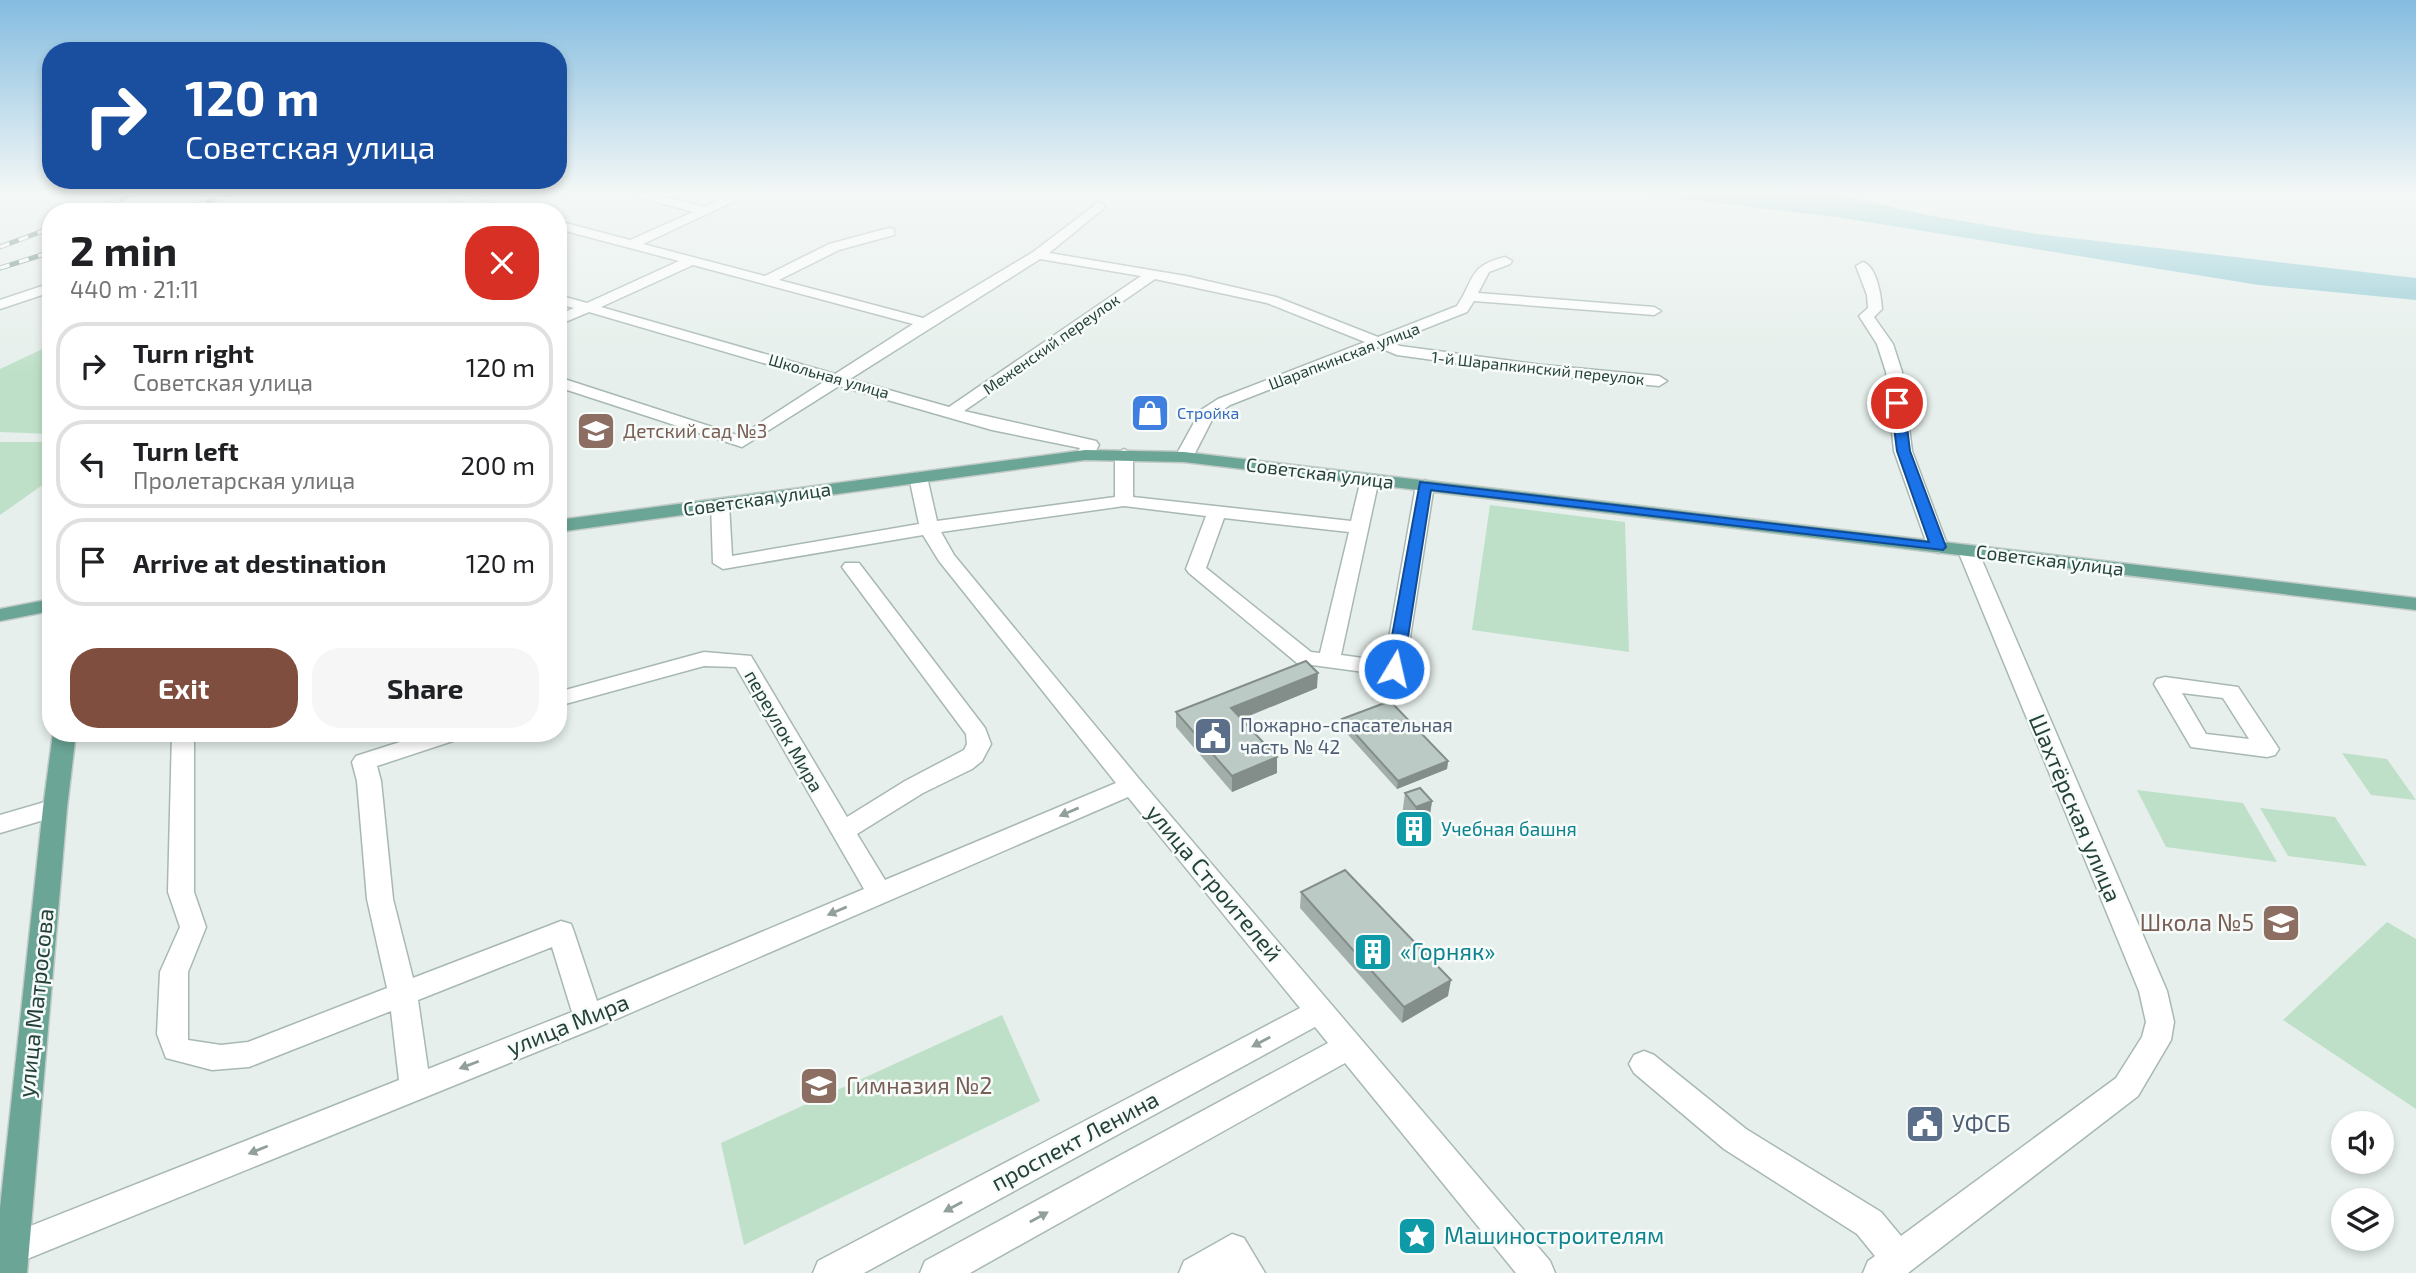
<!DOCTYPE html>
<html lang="en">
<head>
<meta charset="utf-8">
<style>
	body { margin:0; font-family:"Exo 2",sans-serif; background:#f6f6f6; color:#202124; height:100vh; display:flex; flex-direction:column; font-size:26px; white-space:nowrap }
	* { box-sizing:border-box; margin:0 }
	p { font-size:23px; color:#757577 }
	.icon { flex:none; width:38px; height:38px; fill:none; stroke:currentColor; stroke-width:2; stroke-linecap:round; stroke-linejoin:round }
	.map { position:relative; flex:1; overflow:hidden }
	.details { position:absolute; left:42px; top:203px; width:525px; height:539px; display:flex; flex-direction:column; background:#fff; border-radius:28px; box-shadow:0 4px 10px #0003 }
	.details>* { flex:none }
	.banner { position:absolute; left:42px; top:42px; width:525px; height:147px; border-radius:28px; box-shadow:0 4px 10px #0003; background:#1a4fa0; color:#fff; overflow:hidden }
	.tools { position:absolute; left:2331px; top:1111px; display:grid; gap:14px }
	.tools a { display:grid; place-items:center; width:63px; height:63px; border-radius:50%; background:#fff; box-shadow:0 4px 10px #0003; font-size:35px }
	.pin { position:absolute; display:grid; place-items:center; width:60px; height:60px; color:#fff; margin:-30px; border:4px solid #fff; border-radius:50%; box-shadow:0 2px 7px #0007 }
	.me { position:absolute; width:77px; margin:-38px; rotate:9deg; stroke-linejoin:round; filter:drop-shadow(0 0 5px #0008) }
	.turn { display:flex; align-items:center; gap:24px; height:147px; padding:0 28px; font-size:32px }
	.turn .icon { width:91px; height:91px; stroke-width:2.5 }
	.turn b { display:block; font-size:49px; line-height:60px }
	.round { display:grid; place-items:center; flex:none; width:74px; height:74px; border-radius:28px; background:#f6f6f6 }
	.summary { display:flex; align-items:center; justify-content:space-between; height:119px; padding:0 28px }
	h1 { font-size:42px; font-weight:700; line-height:52px }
	.button { display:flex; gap:14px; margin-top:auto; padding:14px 28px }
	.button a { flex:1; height:80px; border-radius:28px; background:#7f4e3f; color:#fff; font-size:28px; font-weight:700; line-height:80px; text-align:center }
	.button a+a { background:#f6f6f6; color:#202124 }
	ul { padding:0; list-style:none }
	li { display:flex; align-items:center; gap:21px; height:88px; margin:0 14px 10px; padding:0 14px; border:4px solid #e0e0e0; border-radius:28px }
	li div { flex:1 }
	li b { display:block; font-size:26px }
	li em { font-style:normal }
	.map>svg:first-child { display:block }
	.green { fill:#bfe0c8 }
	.water { fill:#8ec9d4 }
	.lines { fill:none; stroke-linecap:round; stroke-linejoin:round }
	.minor-casing { stroke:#a8b8b2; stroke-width:3 }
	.major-casing { stroke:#c2cac8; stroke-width:3 }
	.minor { fill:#fff; fill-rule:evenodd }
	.major { fill:#6aa596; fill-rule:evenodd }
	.rail-casing { stroke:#5f7d75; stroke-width:5 }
	.rail { stroke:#f7fbf9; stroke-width:3.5; stroke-dasharray:10; stroke-linecap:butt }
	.wall { fill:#a1aea9 }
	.shaded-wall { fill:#838d89 }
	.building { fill:#bbcac4; stroke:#838d89; stroke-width:2 }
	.oneway { fill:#92a09c }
	.route { fill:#1a73e8; stroke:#114b97; stroke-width:2 }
	.labels { text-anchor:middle; stroke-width:5; stroke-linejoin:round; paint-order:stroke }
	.far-street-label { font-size:16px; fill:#24423a; stroke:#f7fbf9 }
	.far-shop-label { font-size:16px; fill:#366cbe; stroke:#f7fbf9; text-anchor:start }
	.education-label { font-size:19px; fill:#785e54; stroke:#f7fbf9; text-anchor:start }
	.street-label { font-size:19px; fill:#24423a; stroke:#f7fbf9 }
	.service-label { font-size:19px; fill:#4e5e75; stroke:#f7fbf9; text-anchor:start }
	.culture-label { font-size:19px; fill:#0d838f; stroke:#f7fbf9; text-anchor:start }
	.near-street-label { font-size:23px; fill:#24423a; stroke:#f7fbf9 }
	.near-education-label { font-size:23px; fill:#785e54; stroke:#f7fbf9; text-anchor:end }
	.near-culture-label { font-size:23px; fill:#0d838f; stroke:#f7fbf9; text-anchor:start }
	.near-service-label { font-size:23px; fill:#4e5e75; stroke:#f7fbf9; text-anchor:start }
</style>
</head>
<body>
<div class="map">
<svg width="2416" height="1273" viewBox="0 0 2416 1273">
	<rect width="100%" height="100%" fill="#e6efeb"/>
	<g class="green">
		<polygon points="51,345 51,434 0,432 0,369"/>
		<polygon points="0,442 51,442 51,479 0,515"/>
		<polygon points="1490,505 1625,522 1629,652 1472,630"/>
		<polygon points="2342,753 2387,759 2416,800 2371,795"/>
		<polygon points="2137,790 2243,803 2277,862 2166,847"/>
		<polygon points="2260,808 2335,817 2367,866 2288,856"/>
		<polygon points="2387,922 2416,939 2416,1109 2283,1020"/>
		<polygon points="1002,1015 1040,1101 744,1245 721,1143"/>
	</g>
	<polygon class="water" points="1630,193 1831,193 1928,215 2037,234 2416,278 2416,300 2259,285 1836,217"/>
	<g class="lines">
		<g class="minor-casing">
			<g id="minor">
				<polygon points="436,193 457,193 515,212 495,212"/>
				<path d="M 625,193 L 648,193 L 704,207 L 735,193 L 752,193 L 643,244 L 765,276 L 829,244 L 889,228 L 894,229 L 894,235 L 839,250 L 779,280 L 923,318 L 1033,252 L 1099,202 L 1105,206 L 1103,209 L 1049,253 L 1186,276 L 1276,297 L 1378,337 L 1457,306 C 1475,279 1468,266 1505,257 L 1512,261 L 1510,264 L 1489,272 L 1478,293 L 1654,307 L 1661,311 L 1654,315 L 1474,301 L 1467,312 L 1391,342 L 1400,346 L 1543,365 L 1659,376 L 1667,381 L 1659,386 L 1543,375 L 1397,355 L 1378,347 L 1230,405 L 1214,416 L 1193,457 L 1184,462 L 1175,457 L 1201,410 L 1218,399 L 1365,342 L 1267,303 L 1155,279 L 964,411 L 1096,441 L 1099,445 L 1091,459 L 1079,459 L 1076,455 L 1080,448 L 992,430 L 839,386 L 742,447 L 558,387 L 558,377 L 740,436 L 825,381 L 589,312 L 558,325 L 558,315 L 574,308 L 558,304 L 558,295 L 587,303 L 679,261 L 558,229 L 558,221 L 630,240 L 693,212 ZM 1040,259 L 1141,276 L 949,407 L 850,379 ZM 693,265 L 913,324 L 835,374 L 601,307 Z"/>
				<path d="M 1863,262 C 1877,267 1881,295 1882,309 L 1874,317 L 1893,344 L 1902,372 L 1912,451 L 1948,547 L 1945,551 L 1938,553 L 1928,547 L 1894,451 L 1886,372 L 1877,344 L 1859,316 L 1868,308 L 1867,295 L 1856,266 Z"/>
				<polygon points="51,283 51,292 0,309 0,300"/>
				<path d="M 1124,449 L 1133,454 L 1133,497 L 1351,521 L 1361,479 L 1364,475 L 1376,475 L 1379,479 L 1341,655 L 1385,661 L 1416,485 L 1425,480 L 1434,485 L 1405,669 L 1402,674 L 1394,676 L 1297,663 L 1189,573 L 1186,569 L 1206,516 L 1124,506 L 941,532 L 954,555 L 1140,780 L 1550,1261 L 1555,1273 L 1516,1273 L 1345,1063 L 970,1273 L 920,1273 L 925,1261 L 1328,1043 L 1315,1027 L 864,1273 L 813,1273 L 818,1261 L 1300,1008 L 1128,797 L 598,1027 L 0,1270 L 0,1238 L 399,1080 L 391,1011 L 249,1067 L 212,1070 L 166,1058 L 157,1034 L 160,972 L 180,927 L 168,892 L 172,733 L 194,733 L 194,892 L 206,927 L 188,972 L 188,1040 L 221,1045 L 248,1042 L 387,988 L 367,899 L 357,781 L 352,762 L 356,756 L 428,733 L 465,733 L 462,738 L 377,766 L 381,781 L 393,899 L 413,978 L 561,921 L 571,924 L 574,932 L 597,1001 L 864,889 L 736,667 L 704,666 L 558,706 L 558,692 L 704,652 L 751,656 L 847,817 L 905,781 L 964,750 L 967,744 L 966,734 L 845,571 L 842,567 L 845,563 L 859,563 L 985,728 L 991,744 L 982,761 L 972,769 L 923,793 L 857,834 L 885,880 L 1116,783 L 939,561 L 923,535 L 723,569 L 713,563 L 711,504 L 714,500 L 720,499 L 729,504 L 732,556 L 919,524 L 909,477 L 918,472 L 927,477 L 937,521 L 1115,497 L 1115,454 ZM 1224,518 L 1349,532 L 1320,653 L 1311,652 L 1206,568 ZM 552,947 L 572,1012 L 428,1069 L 418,1000 Z"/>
				<polygon points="1968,545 1978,551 2167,991 2174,1022 2171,1040 2138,1096 1908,1273 1863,1273 1868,1261 1875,1256 1857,1234 1724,1149 1634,1073 1629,1064 1634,1055 1644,1051 1654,1055 1746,1129 1881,1212 1901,1236 2116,1078 2142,1037 2146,1022 2139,991 1958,551"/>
				<path d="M 2165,677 L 2238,687 L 2279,749 L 2275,755 L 2267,757 L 2191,747 L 2154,684 L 2157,679 ZM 2182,693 L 2223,698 L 2249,739 L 2206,734 Z"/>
				<polygon points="55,799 64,802 67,808 64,814 0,833 0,815"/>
				<polygon points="1232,1234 1244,1238 1265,1273 1179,1273 1184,1261"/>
			</g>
		</g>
		<g class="major-casing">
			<g id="major">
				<polygon points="1085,450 1184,452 2416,598 2416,610 1184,462 1085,460 558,532 558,520"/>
				<polygon points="51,599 51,611 0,621 0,609"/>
				<polygon points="53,733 76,733 67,808 27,1273 0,1273 0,1208 43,808"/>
			</g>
		</g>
		<use href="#minor" class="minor"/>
		<use href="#major" class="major"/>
		<g class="rail-casing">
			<g id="rail">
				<polyline points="92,212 134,193"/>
				<polyline points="177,212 234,193"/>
				<polyline points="0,247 51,228"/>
				<polyline points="0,268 51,252"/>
			</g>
		</g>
		<use href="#rail" class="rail"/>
	</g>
	<g class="wall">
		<polygon points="1317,688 1242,719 1277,773 1232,792 1176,727 1176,712"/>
		<polygon points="1342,719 1448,761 1447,769 1397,789 1341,727"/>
		<polygon points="1405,793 1432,801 1427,833 1412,838 1401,824"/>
		<polygon points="1301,892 1448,996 1402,1023 1300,908"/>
	</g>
	<g class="shaded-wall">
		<polygon points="1318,673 1317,688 1231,723 1231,708"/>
		<polygon points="1277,757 1277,773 1232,792 1232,776"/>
		<polygon points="1448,761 1447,769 1397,789 1398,781"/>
		<polygon points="1432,801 1427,833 1412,838 1416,807"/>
		<polygon points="1451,980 1448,996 1402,1023 1404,1007"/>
	</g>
	<g class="building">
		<polygon points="1306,661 1318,673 1231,708 1277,757 1232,776 1176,712"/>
		<polygon points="1390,701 1448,761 1398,781 1342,719"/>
		<polygon points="1420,788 1432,801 1416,807 1405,793"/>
		<polygon points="1345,870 1451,980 1404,1007 1301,892"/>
	</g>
	<defs><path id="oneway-solid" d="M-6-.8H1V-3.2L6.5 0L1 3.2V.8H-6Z" transform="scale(1.75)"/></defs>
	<g class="oneway">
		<use href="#oneway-solid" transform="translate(1069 812) rotate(157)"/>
		<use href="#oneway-solid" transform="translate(837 911) rotate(157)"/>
		<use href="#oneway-solid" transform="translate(1261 1042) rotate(152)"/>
		<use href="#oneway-solid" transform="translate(469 1065) rotate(159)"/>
		<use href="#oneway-solid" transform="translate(258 1150) rotate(158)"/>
		<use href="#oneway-solid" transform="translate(953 1207) rotate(152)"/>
		<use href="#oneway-solid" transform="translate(1039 1217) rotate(-29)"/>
	</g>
	<linearGradient id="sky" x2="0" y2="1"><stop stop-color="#84bce0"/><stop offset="0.52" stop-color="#f4f8f6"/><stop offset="1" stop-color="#f4f8f6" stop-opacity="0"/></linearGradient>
	<rect width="2416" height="372" fill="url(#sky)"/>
	<polygon class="route" points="1897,399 1904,403 1910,451 1946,547 1943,550 1431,490 1403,669 1394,674 1386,669 1420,482 1929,542 1897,451 1891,403"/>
	<defs>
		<g id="shop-square" transform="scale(2.0125)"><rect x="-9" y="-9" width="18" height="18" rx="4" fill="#3f7fe0" stroke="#f7fbf9"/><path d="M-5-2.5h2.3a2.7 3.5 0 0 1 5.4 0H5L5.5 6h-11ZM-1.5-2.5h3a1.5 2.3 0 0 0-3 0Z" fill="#fff"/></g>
		<g id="school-square" transform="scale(2.0125)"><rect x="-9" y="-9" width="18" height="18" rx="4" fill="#8d6e63" stroke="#f7fbf9"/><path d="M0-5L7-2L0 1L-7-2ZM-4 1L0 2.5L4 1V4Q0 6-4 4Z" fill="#fff"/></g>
		<g id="civic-square" transform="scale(2.0125)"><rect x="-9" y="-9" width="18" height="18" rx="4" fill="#5c6f8a" stroke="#f7fbf9"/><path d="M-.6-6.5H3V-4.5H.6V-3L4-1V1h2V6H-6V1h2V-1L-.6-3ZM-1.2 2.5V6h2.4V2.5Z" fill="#fff"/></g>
		<g id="building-square" transform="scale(2.0125)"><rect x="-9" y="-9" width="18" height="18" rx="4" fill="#0f9aa8" stroke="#f7fbf9"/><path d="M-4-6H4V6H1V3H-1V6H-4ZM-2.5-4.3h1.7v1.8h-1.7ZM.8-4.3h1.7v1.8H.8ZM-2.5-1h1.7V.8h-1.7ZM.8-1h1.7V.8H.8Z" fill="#fff"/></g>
		<g id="sight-square" transform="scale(2.0125)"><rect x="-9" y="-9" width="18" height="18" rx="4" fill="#0f9aa8" stroke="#f7fbf9"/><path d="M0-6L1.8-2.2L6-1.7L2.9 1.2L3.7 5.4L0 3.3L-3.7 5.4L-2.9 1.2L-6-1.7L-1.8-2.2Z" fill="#fff"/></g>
	</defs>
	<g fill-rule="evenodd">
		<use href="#shop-square" x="1150" y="413"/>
		<use href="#school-square" x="596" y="431"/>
		<use href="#civic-square" x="1213" y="736"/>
		<use href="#building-square" x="1414" y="829"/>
		<use href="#school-square" x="2281" y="923"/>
		<use href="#building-square" x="1373" y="952"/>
		<use href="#school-square" x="819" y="1086"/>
		<use href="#civic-square" x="1925" y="1124"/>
		<use href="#sight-square" x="1417" y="1236"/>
	</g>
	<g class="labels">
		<g class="far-street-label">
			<text transform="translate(1051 344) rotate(-35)" y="6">Меженский переулок</text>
			<text transform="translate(1344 356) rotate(-21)" y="6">Шарапкинская улица</text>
			<text transform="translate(1538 368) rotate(6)" y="6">1-й Шарапкинский переулок</text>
			<text transform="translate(829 376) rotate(16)" y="6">Школьная улица</text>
		</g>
		<g class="far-shop-label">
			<text x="1177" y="419">Стройка</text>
		</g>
		<g class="education-label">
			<text x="623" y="438">Детский сад №3</text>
		</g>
		<g class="street-label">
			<text transform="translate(1320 473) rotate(7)" y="7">Советская улица</text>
			<text transform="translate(757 499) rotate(-8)" y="7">Советская улица</text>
			<text transform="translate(2050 560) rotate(7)" y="7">Советская улица</text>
			<text transform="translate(784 731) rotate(60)" y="7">переулок Мира</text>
		</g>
		<g class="service-label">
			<text x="1240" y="732">Пожарно-спасательная<tspan x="1240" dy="22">часть № 42</tspan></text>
		</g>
		<g class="culture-label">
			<text x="1441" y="836">Учебная башня</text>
		</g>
		<g class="near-street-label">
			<text transform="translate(2075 808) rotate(67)" y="8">Шахтёрская улица</text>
			<text transform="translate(1214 883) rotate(50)" y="8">улица Строителей</text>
			<text transform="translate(36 1003) rotate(-84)" y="8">улица Матросова</text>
			<text transform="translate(568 1025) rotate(-22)" y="8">улица Мира</text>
			<text transform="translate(1075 1141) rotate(-28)" y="8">проспект Ленина</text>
		</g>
		<g class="near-education-label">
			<text x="2254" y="931">Школа №5</text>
			<text x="846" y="1094" text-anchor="start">Гимназия №2</text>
		</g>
		<g class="near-culture-label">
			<text x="1400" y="960">«Горняк»</text>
			<text x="1444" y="1244">Машиностроителям</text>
		</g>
		<g class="near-service-label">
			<text x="1952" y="1132">УФСБ</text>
		</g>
	</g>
</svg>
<div class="tools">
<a><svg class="icon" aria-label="sound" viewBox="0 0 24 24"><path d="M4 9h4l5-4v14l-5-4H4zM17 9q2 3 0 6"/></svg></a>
<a><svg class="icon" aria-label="layers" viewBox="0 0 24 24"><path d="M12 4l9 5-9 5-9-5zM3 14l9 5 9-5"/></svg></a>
</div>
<div class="pin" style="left:1897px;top:403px;background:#d93025"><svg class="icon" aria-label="arrive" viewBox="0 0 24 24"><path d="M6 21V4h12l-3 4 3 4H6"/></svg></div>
<svg class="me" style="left:1394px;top:669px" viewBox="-20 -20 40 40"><circle r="17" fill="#1a73e8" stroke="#fff" stroke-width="3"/><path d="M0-11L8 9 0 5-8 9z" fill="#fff"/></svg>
<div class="banner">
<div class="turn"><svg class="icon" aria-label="right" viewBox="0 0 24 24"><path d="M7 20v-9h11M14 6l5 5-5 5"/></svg><div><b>120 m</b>Советская улица</div></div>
</div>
<section class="details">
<div class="summary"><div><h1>2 min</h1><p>440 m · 21:11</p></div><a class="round" style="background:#d93025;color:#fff"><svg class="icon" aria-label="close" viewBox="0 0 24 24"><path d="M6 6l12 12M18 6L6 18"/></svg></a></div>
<ul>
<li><svg class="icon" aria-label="right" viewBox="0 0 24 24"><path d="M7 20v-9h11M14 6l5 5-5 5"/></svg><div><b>Turn right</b><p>Советская улица</p></div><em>120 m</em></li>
<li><svg class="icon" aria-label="left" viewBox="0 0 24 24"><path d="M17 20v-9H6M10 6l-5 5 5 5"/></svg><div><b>Turn left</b><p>Пролетарская улица</p></div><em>200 m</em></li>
<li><svg class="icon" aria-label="arrive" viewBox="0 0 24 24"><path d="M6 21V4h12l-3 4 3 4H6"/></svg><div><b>Arrive at destination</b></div><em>120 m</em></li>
</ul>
<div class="button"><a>Exit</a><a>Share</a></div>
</section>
</div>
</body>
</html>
